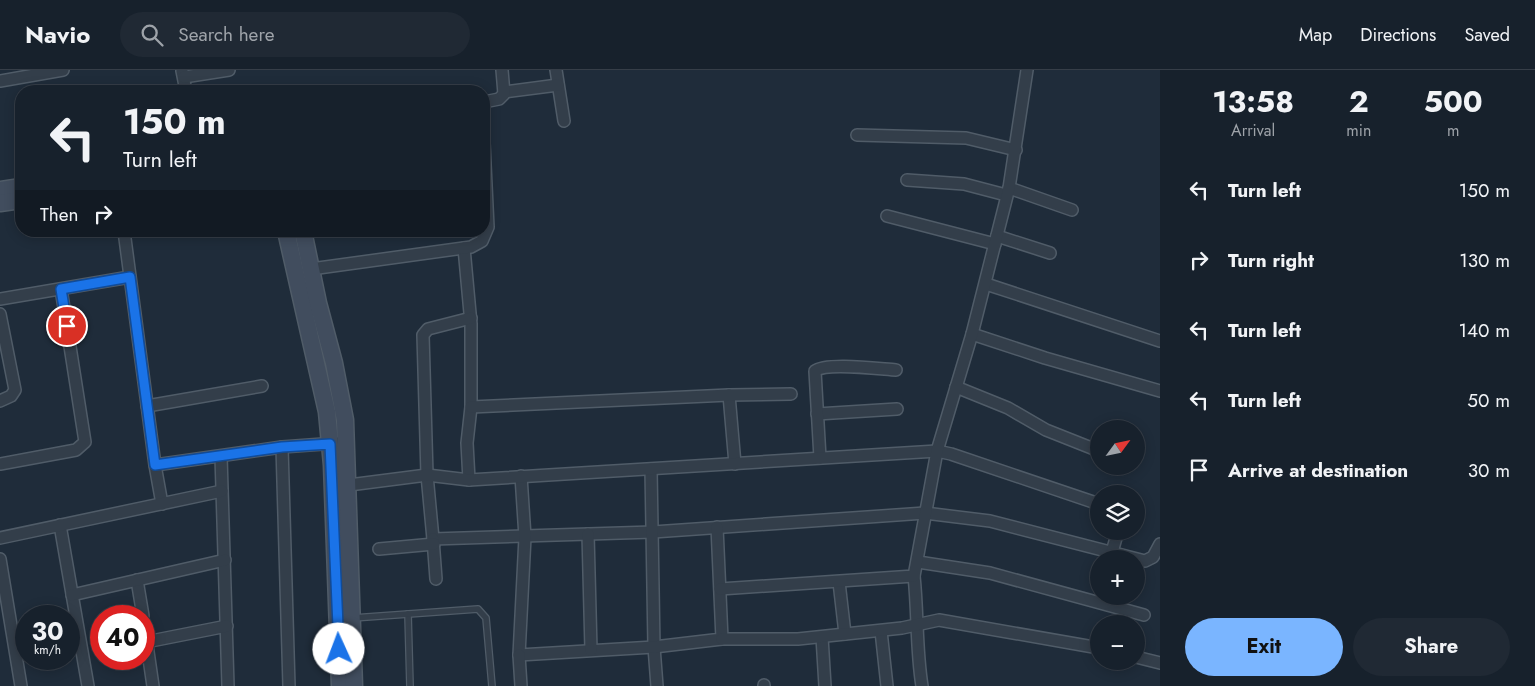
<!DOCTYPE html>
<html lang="en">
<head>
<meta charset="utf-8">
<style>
	body { margin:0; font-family:Jost,sans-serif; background:#202934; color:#f1f3f6; height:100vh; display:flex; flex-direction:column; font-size:19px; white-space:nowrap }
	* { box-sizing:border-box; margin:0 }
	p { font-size:16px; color:#9ea3a9 }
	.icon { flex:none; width:28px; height:28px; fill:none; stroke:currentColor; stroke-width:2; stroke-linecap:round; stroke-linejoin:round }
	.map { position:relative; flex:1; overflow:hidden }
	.side { display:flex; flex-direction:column; background:#17212c; width:375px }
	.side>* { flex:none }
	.hud { position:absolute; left:15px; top:15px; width:475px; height:152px; border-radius:20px; box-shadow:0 2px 12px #0003,0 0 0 1px #363e48; background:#17212c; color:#f1f3f6; overflow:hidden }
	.needle { width:32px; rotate:57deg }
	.controls { position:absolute; left:1090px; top:350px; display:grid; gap:10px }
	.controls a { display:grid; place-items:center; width:55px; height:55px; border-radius:50%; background:#17212c; box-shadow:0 2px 12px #0003,0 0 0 1px #363e48; font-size:25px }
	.speed { position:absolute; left:15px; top:535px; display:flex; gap:10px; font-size:25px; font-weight:700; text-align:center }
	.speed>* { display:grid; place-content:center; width:65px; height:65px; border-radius:50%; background:#17212c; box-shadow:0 2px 12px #0003,0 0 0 1px #363e48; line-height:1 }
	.speed small { font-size:12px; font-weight:400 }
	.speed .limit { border:8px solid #d22; background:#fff; color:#111 }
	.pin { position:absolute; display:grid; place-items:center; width:42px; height:42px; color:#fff; margin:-21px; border:2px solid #fff; border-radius:50%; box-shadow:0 1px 5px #0007 }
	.me { position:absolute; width:55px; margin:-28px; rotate:358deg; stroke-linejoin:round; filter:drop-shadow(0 0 4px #0008) }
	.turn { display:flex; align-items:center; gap:18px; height:105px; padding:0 25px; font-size:22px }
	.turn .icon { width:65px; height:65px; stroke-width:2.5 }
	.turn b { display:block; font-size:35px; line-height:42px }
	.then { display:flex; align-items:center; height:48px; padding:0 25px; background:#0003; gap:10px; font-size:19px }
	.eta { display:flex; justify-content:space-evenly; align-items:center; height:85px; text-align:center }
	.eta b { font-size:30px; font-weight:700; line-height:35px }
	.button { display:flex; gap:10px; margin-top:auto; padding:10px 25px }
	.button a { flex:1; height:58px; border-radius:30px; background:#7ab5ff; color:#111; font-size:20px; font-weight:700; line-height:58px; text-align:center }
	.button a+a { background:#202934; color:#f1f3f6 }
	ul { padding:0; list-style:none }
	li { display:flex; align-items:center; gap:15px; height:70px; padding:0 25px }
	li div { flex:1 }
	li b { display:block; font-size:19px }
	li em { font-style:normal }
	header { display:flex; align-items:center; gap:30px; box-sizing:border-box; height:70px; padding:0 25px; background:#17212c; border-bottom:1px solid #363e48 }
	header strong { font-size:24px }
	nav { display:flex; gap:28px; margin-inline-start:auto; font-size:18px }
	.search { width:350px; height:45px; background:#202934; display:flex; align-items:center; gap:12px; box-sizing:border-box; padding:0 18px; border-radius:28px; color:#9ea3a9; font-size:19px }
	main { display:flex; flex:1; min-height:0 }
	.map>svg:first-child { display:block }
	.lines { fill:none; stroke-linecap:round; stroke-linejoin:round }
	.lane-casing { stroke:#505c68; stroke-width:8 }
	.street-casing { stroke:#505c68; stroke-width:14 }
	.secondary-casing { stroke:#505c68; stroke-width:19 }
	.lane { stroke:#333e4a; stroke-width:5.5 }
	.street { stroke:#333e4a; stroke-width:11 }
	.secondary { stroke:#414d5e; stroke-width:16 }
	.route-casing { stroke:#114b97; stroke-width:12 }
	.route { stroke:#1a73e8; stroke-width:9 }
</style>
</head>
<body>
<header>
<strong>Navio</strong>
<div class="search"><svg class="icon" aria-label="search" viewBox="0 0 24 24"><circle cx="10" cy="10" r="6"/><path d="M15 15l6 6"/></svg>Search here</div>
<nav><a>Map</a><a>Directions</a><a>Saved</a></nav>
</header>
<main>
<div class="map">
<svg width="1160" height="616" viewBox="0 0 1160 616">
	<rect width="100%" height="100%" fill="#1f2c3a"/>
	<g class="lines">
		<g class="lane-casing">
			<g id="lane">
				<polyline points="408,544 410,616"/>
				<polyline points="353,548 478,539 486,548 492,616"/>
			</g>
		</g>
		<g class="street-casing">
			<g id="street">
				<polyline points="556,0 564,51"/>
				<polyline points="182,1 186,21"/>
				<polyline points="184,7 229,0"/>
				<polyline points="0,11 63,0"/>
				<polyline points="504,22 558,15"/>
				<polyline points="484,32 499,29 504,24 502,0"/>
				<polyline points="857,65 966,68 1016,80"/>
				<polyline points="907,110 964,114 1006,125"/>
				<polyline points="1009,118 1072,140"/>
				<polyline points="887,146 995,174"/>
				<polyline points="124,161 155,395 282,377 337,373"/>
				<polyline points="997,166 1050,183"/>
				<polyline points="464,178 471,254 471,337 467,373 469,410"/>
				<polyline points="311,199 471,177 482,171 488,157 484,73"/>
				<polyline points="986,214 1160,271"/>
				<polyline points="0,229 130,207"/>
				<polyline points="0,244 15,320 11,326 0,331"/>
				<polyline points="471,248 428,259 423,265 427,405 433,469 653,462 925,443 990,451 1145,491 1153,487 1160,474"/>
				<polyline points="972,264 1045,288 1160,321"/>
				<polyline points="956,317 1008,338 1046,360 1099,381"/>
				<polyline points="729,325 735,394"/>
				<polyline points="147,336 262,316"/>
				<polyline points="471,337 729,325 791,324"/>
				<polyline points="817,344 897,339"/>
				<polyline points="282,377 289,616"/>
				<polyline points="221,386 228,616"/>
				<path d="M 820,388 L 815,301 C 826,292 880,299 896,300"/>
				<polyline points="0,394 76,380 85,372 61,219"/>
				<polyline points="155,395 162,434"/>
				<polyline points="651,399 654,577 657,616"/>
				<polyline points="521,406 525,467 519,585 654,577 722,569 717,457"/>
				<polyline points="349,415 427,405 469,410 937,381 951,384 1099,434"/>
				<polyline points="60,455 88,616"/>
				<polyline points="588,464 591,580"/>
				<polyline points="0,468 222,421"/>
				<polyline points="433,469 436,509"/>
				<polyline points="379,479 434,474"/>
				<polyline points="1112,482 1118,461"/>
				<polyline points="0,489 21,616"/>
				<polyline points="918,492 990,503 1144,545"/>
				<path d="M 914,506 C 918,543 916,579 922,616"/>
				<polyline points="137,510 143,546"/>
				<polyline points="839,512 845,564"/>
				<polyline points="720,519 914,506 937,381 972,264 1009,118 1027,0"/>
				<polyline points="72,525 225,490"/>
				<polyline points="144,554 153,616"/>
				<polyline points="881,561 887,616"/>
				<polyline points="822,567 825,616"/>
				<polyline points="722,569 798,569 902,558 939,550 1099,578"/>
				<polyline points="146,572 227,556"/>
				<polyline points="519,585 521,616"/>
				<polyline points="1136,587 1160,593"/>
				<polyline points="764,615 764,616"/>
			</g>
		</g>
		<g class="secondary-casing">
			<g id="secondary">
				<polyline points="0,120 21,117"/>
				<polyline points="0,133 21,130"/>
				<polyline points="286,161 327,342 332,395 340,616"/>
				<polyline points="303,161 318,233 334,293 345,350 354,616"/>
			</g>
		</g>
		<use href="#lane" class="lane"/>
		<use href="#street" class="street"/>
		<use href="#secondary" class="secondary"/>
	</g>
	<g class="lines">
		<g class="route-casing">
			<polyline id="route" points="67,256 61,219 130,207 155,395 282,377 330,374 339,579"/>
		</g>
		<use href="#route" class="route"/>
	</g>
</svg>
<div class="controls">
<a><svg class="needle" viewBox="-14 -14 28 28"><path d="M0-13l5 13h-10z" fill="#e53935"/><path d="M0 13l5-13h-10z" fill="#9ea3a9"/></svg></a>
<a><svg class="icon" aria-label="layers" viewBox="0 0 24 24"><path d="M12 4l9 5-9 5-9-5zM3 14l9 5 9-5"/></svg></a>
<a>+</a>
<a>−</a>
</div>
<div class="speed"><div>30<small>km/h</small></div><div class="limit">40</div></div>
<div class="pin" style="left:67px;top:256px;background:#d93025"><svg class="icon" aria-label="arrive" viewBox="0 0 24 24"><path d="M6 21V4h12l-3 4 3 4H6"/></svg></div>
<svg class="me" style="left:339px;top:579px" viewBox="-20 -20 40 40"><circle r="19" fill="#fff"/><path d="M0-13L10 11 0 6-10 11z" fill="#1a73e8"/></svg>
<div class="hud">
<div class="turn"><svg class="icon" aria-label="left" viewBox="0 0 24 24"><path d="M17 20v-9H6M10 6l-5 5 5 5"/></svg><div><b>150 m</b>Turn left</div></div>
<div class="then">Then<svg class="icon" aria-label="right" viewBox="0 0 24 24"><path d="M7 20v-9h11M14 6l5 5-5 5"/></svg></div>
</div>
</div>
<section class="side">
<div class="eta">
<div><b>13:58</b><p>Arrival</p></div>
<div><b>2</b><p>min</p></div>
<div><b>500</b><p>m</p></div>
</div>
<ul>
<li><svg class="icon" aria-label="left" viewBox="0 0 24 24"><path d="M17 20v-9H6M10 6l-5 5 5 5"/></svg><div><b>Turn left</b></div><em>150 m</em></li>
<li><svg class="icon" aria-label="right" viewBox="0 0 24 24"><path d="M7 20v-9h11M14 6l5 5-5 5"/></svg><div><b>Turn right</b></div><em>130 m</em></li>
<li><svg class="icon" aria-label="left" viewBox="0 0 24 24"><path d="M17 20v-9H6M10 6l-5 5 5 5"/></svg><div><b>Turn left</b></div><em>140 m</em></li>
<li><svg class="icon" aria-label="left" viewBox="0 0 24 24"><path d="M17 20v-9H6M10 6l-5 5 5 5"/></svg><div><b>Turn left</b></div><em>50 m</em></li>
<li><svg class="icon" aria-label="arrive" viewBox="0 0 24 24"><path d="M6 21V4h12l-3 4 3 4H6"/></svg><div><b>Arrive at destination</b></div><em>30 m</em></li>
</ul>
<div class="button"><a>Exit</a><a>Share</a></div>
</section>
</main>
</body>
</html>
